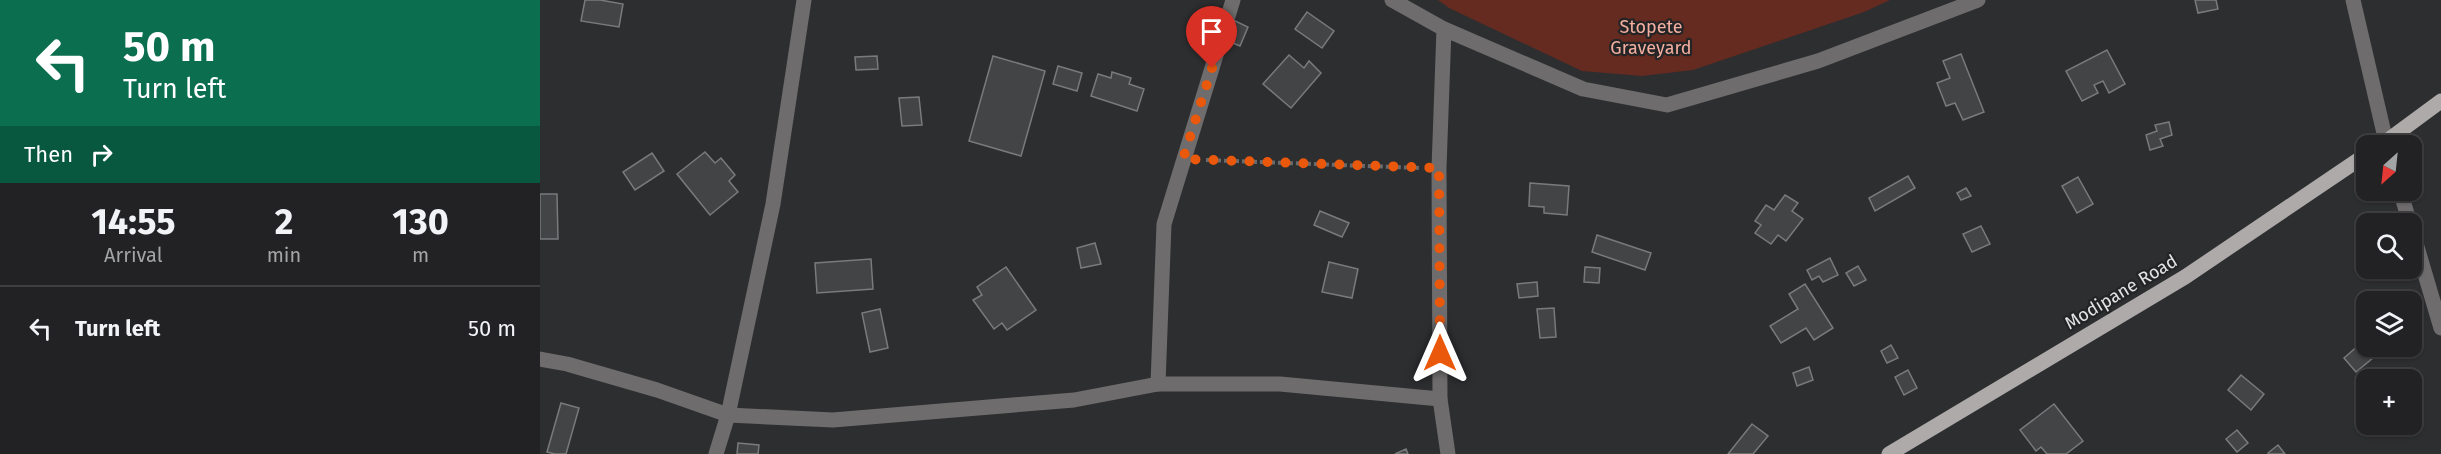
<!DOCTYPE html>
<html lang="en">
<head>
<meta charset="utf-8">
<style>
	body { margin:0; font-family:"Fira Sans",sans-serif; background:#2a2a2c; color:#f1f3f6; height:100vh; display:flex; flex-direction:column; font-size:22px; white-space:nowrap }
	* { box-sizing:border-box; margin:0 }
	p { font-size:20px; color:#a2a4a6 }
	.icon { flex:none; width:33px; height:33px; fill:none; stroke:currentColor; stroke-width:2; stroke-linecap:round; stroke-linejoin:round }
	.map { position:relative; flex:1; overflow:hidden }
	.panel { display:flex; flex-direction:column; background:#222224; width:540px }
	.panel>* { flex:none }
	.guide { background:#0b6e4f; color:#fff; overflow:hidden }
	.needle { width:39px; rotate:207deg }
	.controls { position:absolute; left:1816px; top:135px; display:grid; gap:12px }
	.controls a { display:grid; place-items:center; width:66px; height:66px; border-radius:12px; background:#222224; box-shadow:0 2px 4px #0004,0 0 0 2px #3f3f41; font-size:30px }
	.pin { position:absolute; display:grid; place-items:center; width:51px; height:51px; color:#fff; margin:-62px -26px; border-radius:50% 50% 50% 0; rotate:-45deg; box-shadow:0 0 6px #0007 }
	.pin .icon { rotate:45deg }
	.me { position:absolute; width:66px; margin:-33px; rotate:0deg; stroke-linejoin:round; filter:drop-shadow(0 0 4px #0008) }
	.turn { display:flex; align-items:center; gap:21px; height:126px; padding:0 24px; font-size:27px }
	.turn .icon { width:78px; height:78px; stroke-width:2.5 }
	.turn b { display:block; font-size:42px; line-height:51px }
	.then { display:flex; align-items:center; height:57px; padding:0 24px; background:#0003; gap:12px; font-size:22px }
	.eta { display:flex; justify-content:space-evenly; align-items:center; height:102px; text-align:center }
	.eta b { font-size:36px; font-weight:700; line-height:42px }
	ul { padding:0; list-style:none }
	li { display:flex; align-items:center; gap:18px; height:84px; padding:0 24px; border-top:2px solid #3f3f41 }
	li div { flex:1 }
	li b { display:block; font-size:22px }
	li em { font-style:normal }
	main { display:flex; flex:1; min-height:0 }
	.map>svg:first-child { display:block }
	.green { fill:#652a20 }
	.building { fill:#434446; stroke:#787a7c; stroke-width:1.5 }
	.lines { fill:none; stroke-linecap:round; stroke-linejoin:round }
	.path { stroke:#6a6b6c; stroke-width:4; stroke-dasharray:3 3; stroke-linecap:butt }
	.minor { stroke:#6e6c6c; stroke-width:15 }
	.major { stroke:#adaaa9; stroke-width:15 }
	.route { stroke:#ea580c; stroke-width:10; stroke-dasharray:0 18 }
	.labels { text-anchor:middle; stroke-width:4.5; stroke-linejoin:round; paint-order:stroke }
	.park-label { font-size:18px; fill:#f4ae9f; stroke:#232426 }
	.street-label { font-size:18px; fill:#e2e3e4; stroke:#232426 }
</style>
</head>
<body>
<main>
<section class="panel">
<div class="guide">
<div class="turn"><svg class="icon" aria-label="left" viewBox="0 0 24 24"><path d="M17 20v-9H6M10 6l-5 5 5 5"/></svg><div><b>50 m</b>Turn left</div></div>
<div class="then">Then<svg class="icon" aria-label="right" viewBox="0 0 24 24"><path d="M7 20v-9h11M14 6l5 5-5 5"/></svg></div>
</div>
<div class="eta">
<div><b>14:55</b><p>Arrival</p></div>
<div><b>2</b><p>min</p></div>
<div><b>130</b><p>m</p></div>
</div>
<ul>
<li><svg class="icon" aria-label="left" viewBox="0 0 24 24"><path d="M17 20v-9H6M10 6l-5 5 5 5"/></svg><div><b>Turn left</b></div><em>50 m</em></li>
</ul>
</section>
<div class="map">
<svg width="1901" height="454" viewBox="0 0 1901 454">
	<rect width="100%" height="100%" fill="#2d2e30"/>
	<polygon class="green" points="898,0 1350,0 1324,12 1153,70 1102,76 1042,71 909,8"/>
	<g class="building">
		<polygon points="45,0 60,0 83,4 79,27 41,21"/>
		<polygon points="1655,0 1676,0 1678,9 1658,13"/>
		<polygon points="767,12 794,31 782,48 755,29"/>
		<polygon points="691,19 708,27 700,46 683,39"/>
		<polygon points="1567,50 1585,84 1569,93 1563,81 1554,85 1558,93 1542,101 1526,71"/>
		<polygon points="1421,54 1444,112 1423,120 1415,103 1406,106 1397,83 1410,78 1403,61"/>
		<polygon points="749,55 764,68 769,61 781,73 751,108 723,84"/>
		<polygon points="337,56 338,69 316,70 315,57"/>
		<polygon points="453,56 505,71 481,156 429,141"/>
		<polygon points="518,66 542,73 537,91 513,84"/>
		<polygon points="572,72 591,78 589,84 604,89 597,111 551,96 558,74 571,78"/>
		<polygon points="379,97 382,125 362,126 359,98"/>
		<polygon points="1629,122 1632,135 1620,139 1623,146 1610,150 1606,135 1617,131 1615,125"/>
		<polygon points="165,152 175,163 181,158 195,175 189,181 198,192 170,215 137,174"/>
		<polygon points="112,153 124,171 95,190 83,172"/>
		<polygon points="1368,176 1375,188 1335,211 1329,198"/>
		<polygon points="1538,177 1553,204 1537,213 1522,186"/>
		<polygon points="990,183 1029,186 1027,215 1004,213 1004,207 989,206"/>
		<polygon points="1426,188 1431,196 1421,200 1417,193"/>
		<polygon points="0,194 17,194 18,239 0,239"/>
		<polygon points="1245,195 1258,203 1252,211 1263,219 1246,241 1238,235 1231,244 1215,233 1221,225 1215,221 1226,205 1234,210"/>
		<polygon points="780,211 809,223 802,237 774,225"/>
		<polygon points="1441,226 1450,244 1432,252 1423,234"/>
		<polygon points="1057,235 1111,253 1105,270 1052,252"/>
		<polygon points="555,243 561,264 541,268 537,248"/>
		<polygon points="1290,258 1298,275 1283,282 1279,276 1272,280 1267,270"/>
		<polygon points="331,259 333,289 277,293 275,263"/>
		<polygon points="789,262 818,269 812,298 782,292"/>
		<polygon points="1318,266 1326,280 1314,286 1306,273"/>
		<polygon points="466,267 496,310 467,330 462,323 454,329 433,300 442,295 437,287"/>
		<polygon points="1045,267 1060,268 1059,283 1044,282"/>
		<polygon points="997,282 998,296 979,298 977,284"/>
		<polygon points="1265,284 1293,328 1274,340 1266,328 1241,343 1230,326 1258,309 1249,294"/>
		<polygon points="1014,308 1016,337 1000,338 997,309"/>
		<polygon points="340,309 348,348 330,352 322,313"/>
		<polygon points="1827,338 1827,346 1845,348 1816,372 1804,358"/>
		<polygon points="1351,345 1358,358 1347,363 1341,351"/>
		<polygon points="1269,367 1273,380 1257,386 1253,373"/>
		<polygon points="1368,370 1377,388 1364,395 1355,377"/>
		<polygon points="1701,375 1724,394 1711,410 1688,390"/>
		<polygon points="21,403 39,408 26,454 15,454 7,452"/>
		<polygon points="1514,404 1543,441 1526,454 1507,454 1501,447 1496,451 1480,430"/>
		<polygon points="1212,424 1228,436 1213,454 1188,454"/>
		<polygon points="1697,430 1708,443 1697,452 1686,439"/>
		<polygon points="198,443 219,445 218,454 197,454"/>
		<polygon points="1738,445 1745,454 1729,454 1728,453"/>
		<polygon points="866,449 868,454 855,454"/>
	</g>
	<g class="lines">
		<polyline class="path" points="666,160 880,168"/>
		<g class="minor">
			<polyline points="852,0 904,29 1043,89 1127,105 1278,61 1438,0"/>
			<polyline points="1813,0 1847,146"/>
			<polyline points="904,29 899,168 900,399 908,454"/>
			<polyline points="1860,190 1870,224"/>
			<polyline points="1872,230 1901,328"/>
			<polyline points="0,359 27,364 117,390 188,415 293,420 534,400 618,384 740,384 900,399"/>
			<polyline points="618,384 624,224 693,0"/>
			<polyline points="176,454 188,415 233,204 264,0"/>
		</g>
		<g class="major">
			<polyline points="1840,146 1901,101"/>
			<polyline points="1349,454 1645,277 1827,154"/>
		</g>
	</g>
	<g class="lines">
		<polyline class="route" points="672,68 643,159 899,168 900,353"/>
	</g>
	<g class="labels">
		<g class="park-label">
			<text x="1111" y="33">Stopete<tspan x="1111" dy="21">Graveyard</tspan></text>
		</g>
		<g class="street-label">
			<text transform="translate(1581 292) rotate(-31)" y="6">Modipane Road</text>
		</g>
	</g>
</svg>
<div class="controls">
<a><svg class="needle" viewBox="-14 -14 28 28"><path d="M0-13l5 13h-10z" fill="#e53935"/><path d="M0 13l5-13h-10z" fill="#a2a4a6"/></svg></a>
<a><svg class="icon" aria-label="search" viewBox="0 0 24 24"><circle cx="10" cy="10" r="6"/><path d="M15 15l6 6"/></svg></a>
<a><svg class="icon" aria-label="layers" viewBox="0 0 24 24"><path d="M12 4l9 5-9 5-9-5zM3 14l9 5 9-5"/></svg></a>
<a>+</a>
</div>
<div class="pin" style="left:672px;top:68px;background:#d93025"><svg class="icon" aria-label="arrive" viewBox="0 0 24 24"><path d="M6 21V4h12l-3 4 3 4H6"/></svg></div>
<svg class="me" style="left:900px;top:353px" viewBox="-20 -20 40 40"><path d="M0-17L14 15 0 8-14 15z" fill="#ea580c" stroke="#fff" stroke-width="4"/></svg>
</div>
</main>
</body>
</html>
